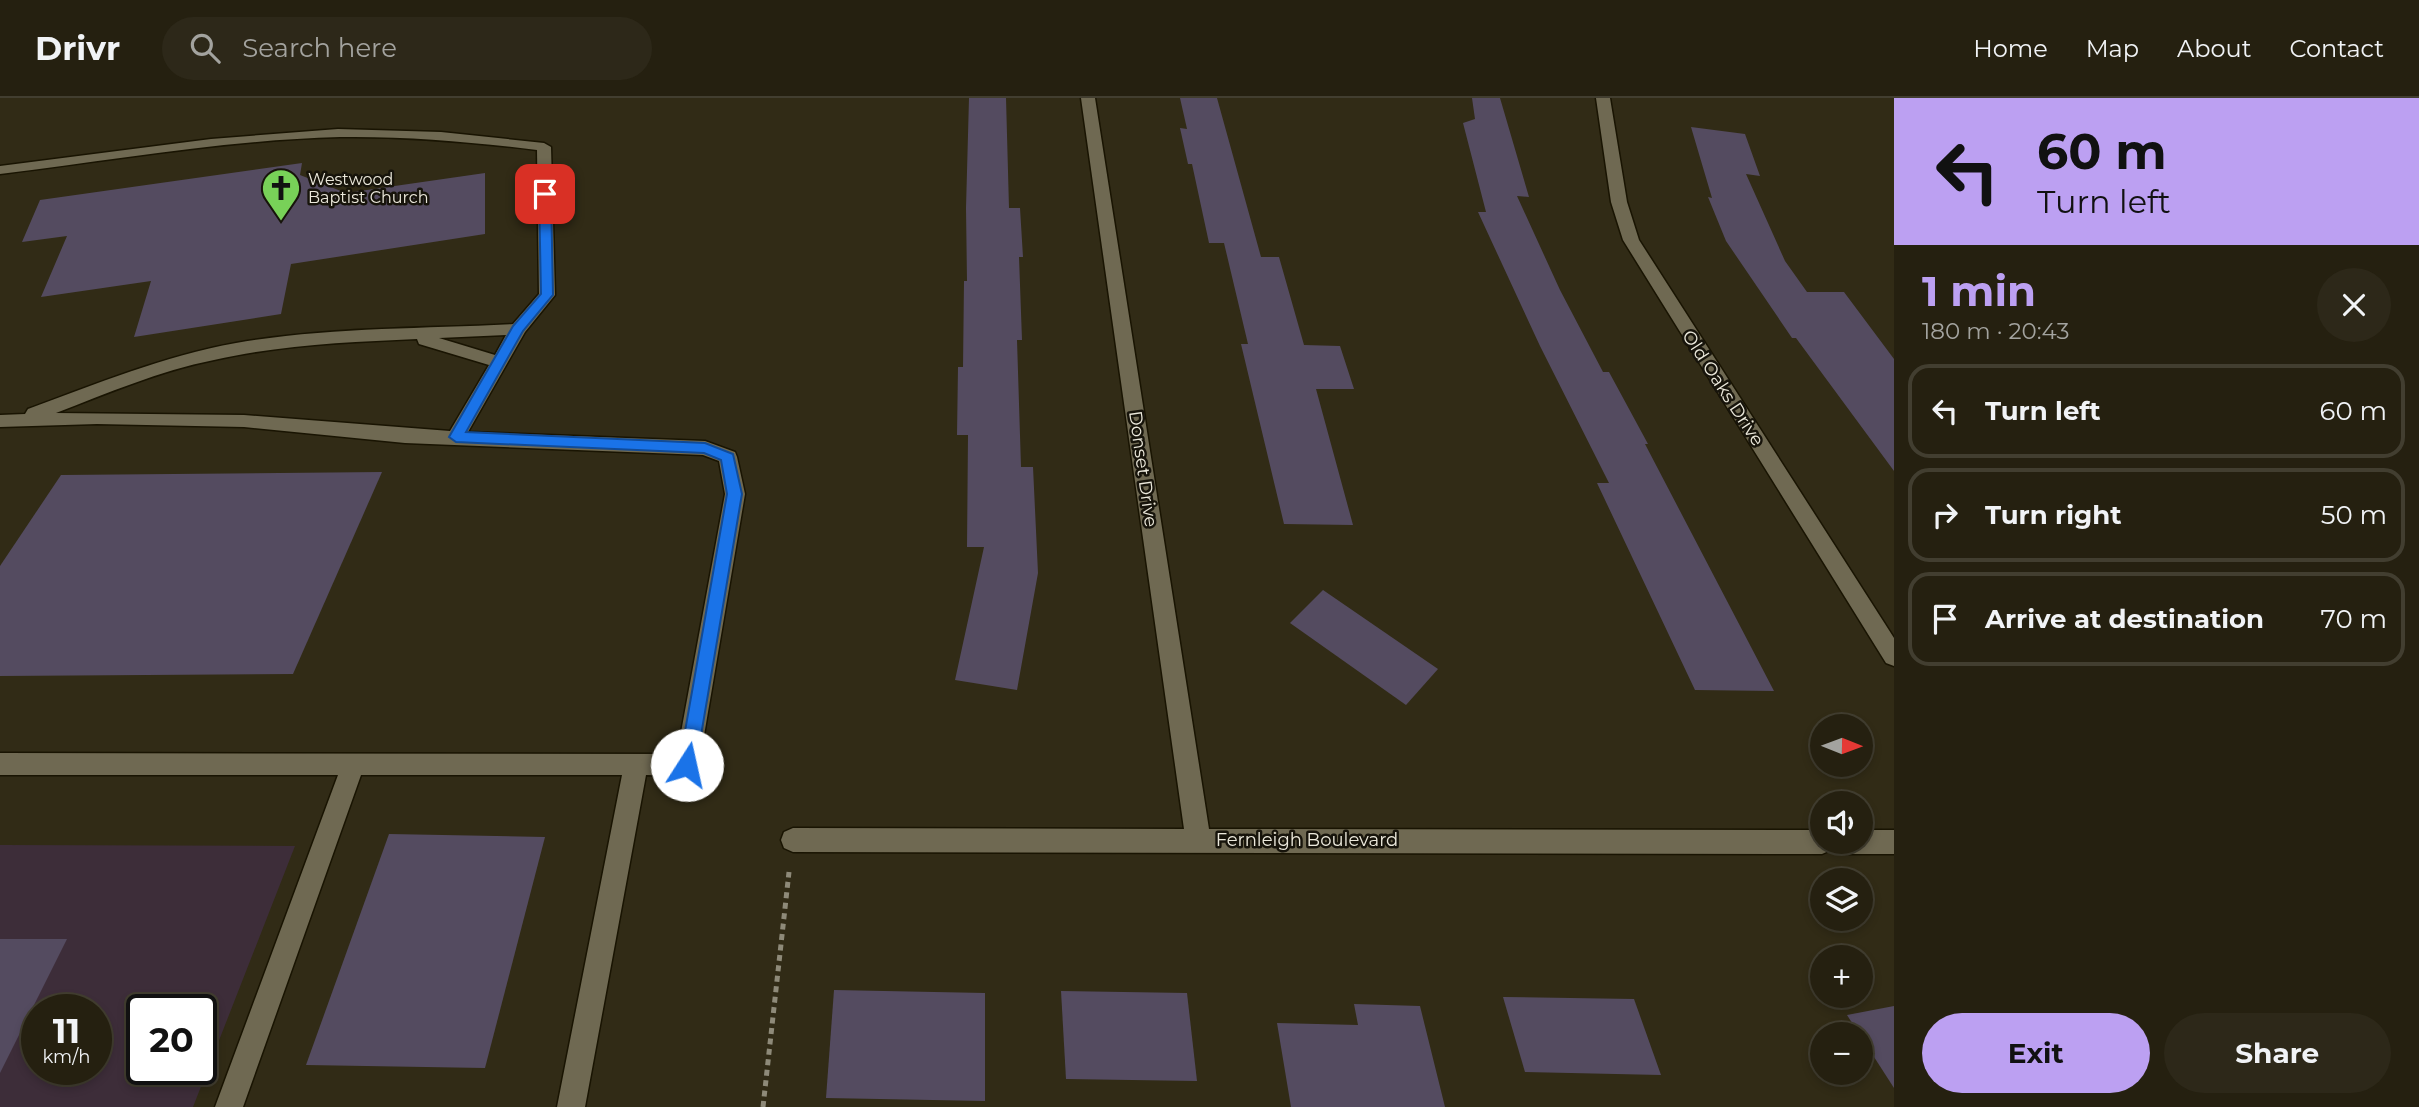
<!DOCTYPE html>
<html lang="en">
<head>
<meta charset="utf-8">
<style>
	body { margin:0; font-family:Montserrat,sans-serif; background:#2d2819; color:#f1f3f6; height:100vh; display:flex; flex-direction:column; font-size:26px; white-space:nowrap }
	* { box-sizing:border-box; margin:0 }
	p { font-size:23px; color:#a3a39f }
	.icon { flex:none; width:38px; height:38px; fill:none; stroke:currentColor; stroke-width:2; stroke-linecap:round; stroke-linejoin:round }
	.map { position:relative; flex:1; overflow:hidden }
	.sheet { display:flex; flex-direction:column; background:#252010; width:525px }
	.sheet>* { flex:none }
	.guide { background:#bca0f2; color:#111; overflow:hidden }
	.needle { width:46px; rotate:91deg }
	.buttons { position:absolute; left:1810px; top:616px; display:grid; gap:14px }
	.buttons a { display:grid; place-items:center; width:63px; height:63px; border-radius:50%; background:#252010; box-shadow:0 4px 10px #0003,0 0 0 2px #423e30; font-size:35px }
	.speed { position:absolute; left:21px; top:896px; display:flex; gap:14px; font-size:35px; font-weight:700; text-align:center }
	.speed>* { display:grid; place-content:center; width:91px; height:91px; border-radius:50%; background:#252010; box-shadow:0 4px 10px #0003,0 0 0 2px #423e30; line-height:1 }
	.speed small { font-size:18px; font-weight:400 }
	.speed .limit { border:4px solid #111; border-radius:10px; background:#fff; color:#111 }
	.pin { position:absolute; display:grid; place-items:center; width:60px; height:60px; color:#fff; margin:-30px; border-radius:14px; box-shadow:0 4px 10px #0006 }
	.me { position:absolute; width:77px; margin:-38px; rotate:10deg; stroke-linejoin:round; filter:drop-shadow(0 0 5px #0008) }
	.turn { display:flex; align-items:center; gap:24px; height:147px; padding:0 28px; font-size:32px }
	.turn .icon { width:91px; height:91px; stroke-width:2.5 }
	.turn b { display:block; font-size:49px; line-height:60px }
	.round { display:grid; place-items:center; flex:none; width:74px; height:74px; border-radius:37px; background:#2d2819 }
	.head { display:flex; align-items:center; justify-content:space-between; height:119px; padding:0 28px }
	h1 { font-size:42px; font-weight:700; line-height:52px; color:#bca0f2 }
	.button { display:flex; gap:14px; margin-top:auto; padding:14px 28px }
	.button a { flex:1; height:80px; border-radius:42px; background:#bca0f2; color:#111; font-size:28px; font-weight:700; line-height:80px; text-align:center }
	.button a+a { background:#2d2819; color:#f1f3f6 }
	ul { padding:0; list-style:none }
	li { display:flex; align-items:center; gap:21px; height:94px; margin:0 14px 10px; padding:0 14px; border:4px solid #423e30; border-radius:21px }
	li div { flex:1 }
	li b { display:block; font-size:26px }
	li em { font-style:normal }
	header { display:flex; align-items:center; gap:42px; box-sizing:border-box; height:98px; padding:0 35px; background:#252010; border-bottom:2px solid #423e30 }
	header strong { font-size:33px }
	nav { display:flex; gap:38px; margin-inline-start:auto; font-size:24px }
	.search { width:490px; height:63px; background:#2d2819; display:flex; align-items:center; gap:18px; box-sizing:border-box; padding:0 24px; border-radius:38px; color:#a3a39f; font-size:26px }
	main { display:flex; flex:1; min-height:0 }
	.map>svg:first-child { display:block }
	.industrial { fill:#3d2d39; fill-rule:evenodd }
	.building { fill:#544b60 }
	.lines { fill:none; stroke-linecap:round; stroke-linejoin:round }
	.minor-casing { stroke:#191402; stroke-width:3 }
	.path { stroke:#8e8a79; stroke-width:5; stroke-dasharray:6 4.5; stroke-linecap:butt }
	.minor { fill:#6f6952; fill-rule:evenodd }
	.route { fill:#1a73e8; stroke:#114b97; stroke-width:2 }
	.labels { text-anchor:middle; stroke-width:5; stroke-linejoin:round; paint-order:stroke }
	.far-poi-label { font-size:16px; fill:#ece9dc; stroke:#17140b; text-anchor:start }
	.street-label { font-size:18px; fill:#ece9dc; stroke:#17140b }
</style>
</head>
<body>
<header>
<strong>Drivr</strong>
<div class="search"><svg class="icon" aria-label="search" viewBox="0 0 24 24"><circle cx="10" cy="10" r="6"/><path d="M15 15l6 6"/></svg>Search here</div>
<nav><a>Home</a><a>Map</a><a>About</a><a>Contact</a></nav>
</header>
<main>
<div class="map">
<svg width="1894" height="1009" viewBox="0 0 1894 1009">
	<rect width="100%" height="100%" fill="#312b16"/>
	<path class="industrial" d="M 0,747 L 295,748 L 193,1009 L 0,1009 ZM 37,912 L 96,912 L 96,971 L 37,971 ZM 142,912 L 201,912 L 201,971 L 142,971 Z"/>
	<g class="building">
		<polygon points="969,0 1006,0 1009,110 1020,110 1023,159 1019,159 1022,242 1017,242 1021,369 1033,369 1038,475 1017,592 955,582 984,449 967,449 968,337 957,337 958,269 963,269 964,183 967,183 966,110"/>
		<polygon points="1180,0 1217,0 1261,159 1279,159 1304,247 1340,248 1354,291 1316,291 1353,427 1284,426 1241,246 1248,246 1224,145 1209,145 1192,66 1188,66 1180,30 1187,31"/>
		<polygon points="1472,0 1500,0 1529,99 1517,98 1560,192 1603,274 1609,274 1648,346 1645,346 1774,593 1695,592 1597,385 1609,385 1540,248 1478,114 1486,114 1463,25 1475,21"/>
		<polygon points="1691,29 1745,36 1760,78 1746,76 1785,163 1807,194 1844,194 1894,261 1894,373 1796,240 1792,240 1726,143 1708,99 1712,100"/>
		<polygon points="302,65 300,77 346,95 485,75 485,136 291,166 281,216 134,239 151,183 41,199 67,138 22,144 40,102"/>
		<polygon points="382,374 293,576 0,578 0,468 61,377"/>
		<polygon points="1323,492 1438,571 1406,607 1290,525"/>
		<polygon points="389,736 545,739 485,970 306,967"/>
		<polygon points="0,841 67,841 0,975"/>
		<polygon points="834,892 985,895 985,1003 826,1000"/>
		<polygon points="1061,893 1187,895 1197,983 1066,981"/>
		<polygon points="1503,899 1634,901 1661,977 1525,974"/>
		<polygon points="1354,906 1420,908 1445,1009 1291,1009 1277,925 1358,927"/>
		<polygon points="1894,908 1894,990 1847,917"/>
	</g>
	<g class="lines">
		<g class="minor-casing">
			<g id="minor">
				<polygon points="1081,0 1095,0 1209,731 1822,732 1822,744 1860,744 1860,732 1894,732 1894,756 1846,756 1837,752 1834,745 1831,752 1822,756 793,754 784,750 781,742 784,734 793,730 1184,731"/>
				<polygon points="1596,0 1610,0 1627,104 1639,142 1894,540 1894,568 1886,565 1623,142 1611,104"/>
				<path d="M 338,31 L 441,34 L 544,45 L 551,49 L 555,197 L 525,234 L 468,334 L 705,343 L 735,354 L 737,359 L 745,396 L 699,667 L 695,674 L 687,678 L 646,677 L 585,1009 L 557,1009 L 622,677 L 361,677 L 243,1009 L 215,1009 L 338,677 L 0,677 L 0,655 L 677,656 L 725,396 L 719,363 L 703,357 L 405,345 L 244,329 L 97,326 L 0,329 L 0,317 L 25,316 L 28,311 C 96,286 164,258 236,245 C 327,229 421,231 513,226 L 539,196 L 537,52 C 472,44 406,38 340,39 C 226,42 113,62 0,76 L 0,68 L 211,41 ZM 506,237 L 495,257 L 439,240 ZM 417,241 L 419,246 L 489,267 L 450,333 L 244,317 L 56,315 C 108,295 159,273 214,262 C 280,247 349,244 417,241 Z"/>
			</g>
		</g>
		<polyline class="path" points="763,1009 789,774"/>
		<use href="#minor" class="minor"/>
	</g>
	<polygon class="route" points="545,93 551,96 553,197 523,233 466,334 705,345 733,356 742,396 696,667 694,673 687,675 681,673 679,667 727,396 721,362 704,355 456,344 449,339 513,228 541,196 539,96"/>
	<defs>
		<g id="church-pin" transform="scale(2.0125)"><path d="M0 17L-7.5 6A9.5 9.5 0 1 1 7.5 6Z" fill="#78d158" stroke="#17140b"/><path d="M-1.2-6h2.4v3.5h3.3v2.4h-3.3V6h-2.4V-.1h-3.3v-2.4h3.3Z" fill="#111"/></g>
	</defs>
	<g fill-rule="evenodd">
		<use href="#church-pin" x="281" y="90"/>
	</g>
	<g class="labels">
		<g class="far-poi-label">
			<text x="308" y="87">Westwood<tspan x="308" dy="18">Baptist Church</tspan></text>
		</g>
		<g class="street-label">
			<text transform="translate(1723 290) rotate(57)" y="6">Old Oaks Drive</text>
			<text transform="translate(1143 371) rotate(82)" y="6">Donset Drive</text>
			<text x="1307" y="748">Fernleigh Boulevard</text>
		</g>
	</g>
</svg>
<div class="buttons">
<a><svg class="needle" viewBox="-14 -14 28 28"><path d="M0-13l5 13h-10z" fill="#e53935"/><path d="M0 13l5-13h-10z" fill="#a3a39f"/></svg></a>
<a><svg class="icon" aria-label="sound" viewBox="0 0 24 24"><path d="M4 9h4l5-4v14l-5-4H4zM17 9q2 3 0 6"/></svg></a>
<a><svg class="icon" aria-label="layers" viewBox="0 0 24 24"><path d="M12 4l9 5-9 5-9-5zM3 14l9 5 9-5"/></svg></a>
<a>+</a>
<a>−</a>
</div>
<div class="speed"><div>11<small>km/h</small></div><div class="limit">20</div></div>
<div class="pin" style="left:545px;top:96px;background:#d93025"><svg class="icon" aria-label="arrive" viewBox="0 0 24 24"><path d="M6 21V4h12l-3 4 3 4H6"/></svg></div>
<svg class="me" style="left:687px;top:667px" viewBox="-20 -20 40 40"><circle r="19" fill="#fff"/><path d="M0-13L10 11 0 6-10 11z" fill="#1a73e8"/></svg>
</div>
<section class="sheet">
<div class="guide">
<div class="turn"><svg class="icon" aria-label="left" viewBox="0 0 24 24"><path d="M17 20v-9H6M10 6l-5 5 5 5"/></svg><div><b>60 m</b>Turn left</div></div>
</div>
<div class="head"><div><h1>1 min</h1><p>180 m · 20:43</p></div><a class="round"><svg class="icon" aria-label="close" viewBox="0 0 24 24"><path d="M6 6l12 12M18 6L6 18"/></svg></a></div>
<ul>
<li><svg class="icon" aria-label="left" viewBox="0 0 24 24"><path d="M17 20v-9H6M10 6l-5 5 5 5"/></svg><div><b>Turn left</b></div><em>60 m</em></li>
<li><svg class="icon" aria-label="right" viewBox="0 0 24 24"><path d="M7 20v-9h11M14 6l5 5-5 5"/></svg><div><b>Turn right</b></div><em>50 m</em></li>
<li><svg class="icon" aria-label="arrive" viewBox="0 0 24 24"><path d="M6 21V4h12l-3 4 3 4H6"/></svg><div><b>Arrive at destination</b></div><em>70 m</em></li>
</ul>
<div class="button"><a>Exit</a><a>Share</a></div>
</section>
</main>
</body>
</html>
